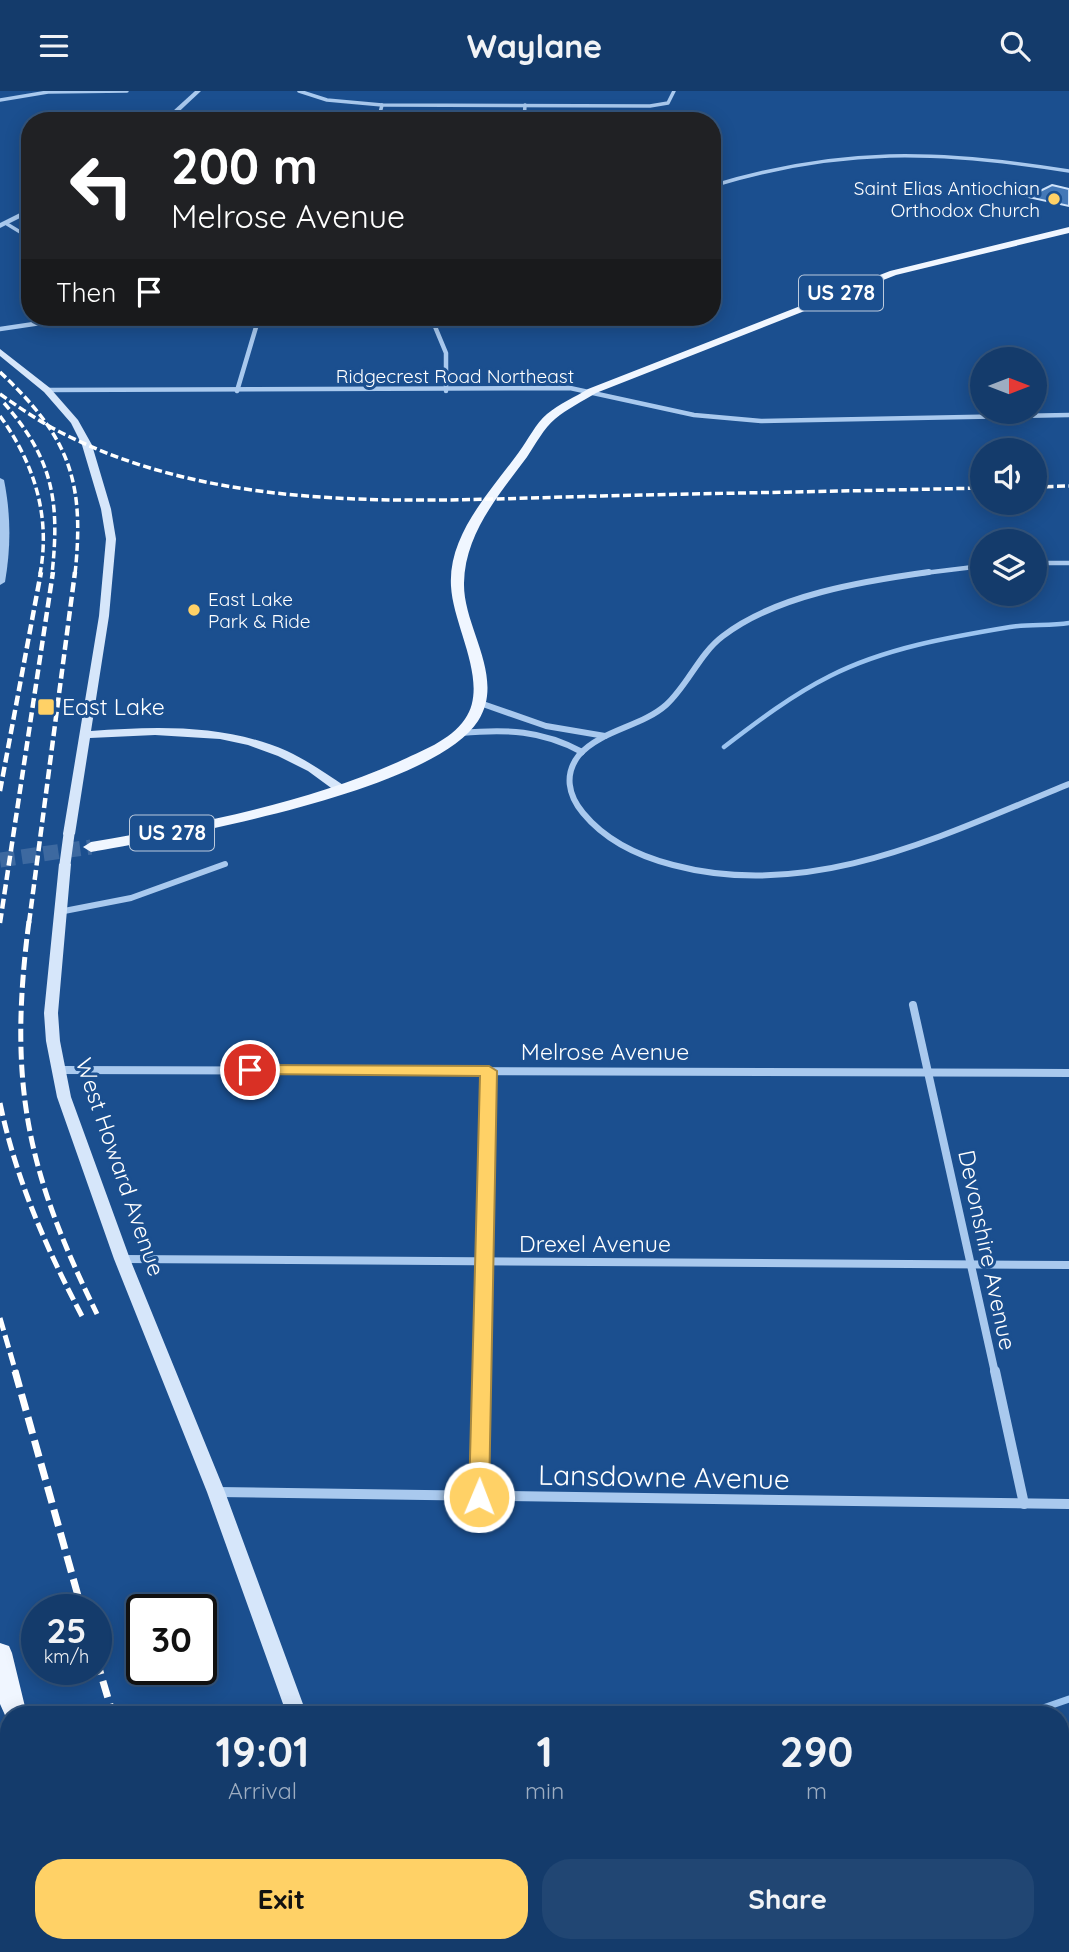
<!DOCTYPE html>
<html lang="en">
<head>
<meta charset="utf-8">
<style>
	body { margin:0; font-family:Quicksand,sans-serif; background:#214673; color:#f1f3f6; height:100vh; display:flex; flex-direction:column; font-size:26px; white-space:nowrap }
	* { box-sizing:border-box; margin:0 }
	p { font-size:23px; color:#9dadc1 }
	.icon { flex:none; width:38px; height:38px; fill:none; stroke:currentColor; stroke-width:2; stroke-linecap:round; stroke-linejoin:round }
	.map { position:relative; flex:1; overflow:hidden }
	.sheet { position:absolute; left:0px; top:1615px; width:1069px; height:247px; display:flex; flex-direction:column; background:#143b6b; border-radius:28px 28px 0 0; box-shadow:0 4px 18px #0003,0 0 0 2px #33557e }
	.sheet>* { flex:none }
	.top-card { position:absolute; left:21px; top:21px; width:700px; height:214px; border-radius:28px; box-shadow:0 4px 18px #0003,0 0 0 2px #33557e; background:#202124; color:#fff; overflow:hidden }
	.needle { width:46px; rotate:90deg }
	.tools { position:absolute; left:970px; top:256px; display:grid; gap:14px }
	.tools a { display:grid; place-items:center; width:77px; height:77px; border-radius:50%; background:#143b6b; box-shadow:0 4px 18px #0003,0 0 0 2px #33557e; font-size:35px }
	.speed { position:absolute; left:21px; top:1503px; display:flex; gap:14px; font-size:35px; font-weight:700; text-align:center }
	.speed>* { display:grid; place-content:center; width:91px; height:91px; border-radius:50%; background:#143b6b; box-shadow:0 4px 18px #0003,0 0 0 2px #33557e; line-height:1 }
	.speed small { font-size:18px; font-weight:400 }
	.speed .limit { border:4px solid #111; border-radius:10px; background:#fff; color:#111 }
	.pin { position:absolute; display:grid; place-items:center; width:60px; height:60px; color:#fff; margin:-30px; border:4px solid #fff; border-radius:50%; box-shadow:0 2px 7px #0007 }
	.me { position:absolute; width:77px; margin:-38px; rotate:1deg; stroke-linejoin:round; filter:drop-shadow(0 0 5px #0008) }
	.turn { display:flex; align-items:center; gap:24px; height:147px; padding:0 35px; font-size:32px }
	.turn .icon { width:91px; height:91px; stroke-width:2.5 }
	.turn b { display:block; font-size:49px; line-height:60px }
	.then { display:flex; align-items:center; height:66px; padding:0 35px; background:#0003; gap:14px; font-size:26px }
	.eta { display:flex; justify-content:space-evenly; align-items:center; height:119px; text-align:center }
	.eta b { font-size:42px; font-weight:700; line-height:49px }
	.action { display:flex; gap:14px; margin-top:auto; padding:14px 35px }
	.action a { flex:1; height:80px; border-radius:28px; background:#ffd166; color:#111; font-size:28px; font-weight:700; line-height:80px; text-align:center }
	.action a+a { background:#214673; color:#f1f3f6 }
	header { display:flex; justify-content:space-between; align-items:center; height:91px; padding:0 35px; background:#143b6b; font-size:32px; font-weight:700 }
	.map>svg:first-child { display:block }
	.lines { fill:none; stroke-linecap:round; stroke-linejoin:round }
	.stream-far1 { stroke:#9cc4f0; stroke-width:4.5 }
	.stream { stroke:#9cc4f0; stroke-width:7 }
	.building { fill:#4478b7; stroke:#cfe3fa; stroke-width:2 }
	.primary-tunnel { stroke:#3d69a0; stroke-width:15; stroke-dasharray:15 7; stroke-linecap:butt }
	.minor-far4 { stroke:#a9c9ee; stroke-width:3.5 }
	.minor-far3 { stroke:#a9c9ee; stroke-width:4.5 }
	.minor-far2 { stroke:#a9c9ee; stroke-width:6 }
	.minor-far1 { stroke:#a9c9ee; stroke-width:8 }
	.minor { stroke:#a9c9ee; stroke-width:10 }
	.tertiary { fill:#a9c9ee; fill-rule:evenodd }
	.secondary { fill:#d6e6fa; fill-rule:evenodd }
	.primary { fill:#f0f6ff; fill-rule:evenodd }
	.rail-far3 { stroke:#fff; stroke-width:3.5; stroke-dasharray:8 3.5; stroke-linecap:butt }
	.rail-far2 { stroke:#fff; stroke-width:4.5; stroke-dasharray:10 4.5; stroke-linecap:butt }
	.rail-far1 { stroke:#fff; stroke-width:5; stroke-dasharray:13 5; stroke-linecap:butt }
	.rail { stroke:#fff; stroke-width:7; stroke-dasharray:17 7; stroke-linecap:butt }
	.secondary-bridge { stroke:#d6e6fa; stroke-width:11 }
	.route { fill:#ffd166; stroke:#a68842; stroke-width:2 }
	.poi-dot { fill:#ffd166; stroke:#1b4f8f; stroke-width:2.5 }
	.labels { text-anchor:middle; stroke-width:6; stroke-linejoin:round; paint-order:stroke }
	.far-poi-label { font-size:19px; fill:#fff; stroke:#1b4f8f; text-anchor:end }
	.far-street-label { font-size:19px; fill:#fff; stroke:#1b4f8f }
	.shield { fill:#1b4f8f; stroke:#bbcadd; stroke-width:2 }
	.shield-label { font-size:21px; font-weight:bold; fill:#fff }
	.poi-label { font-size:23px; fill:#fff; stroke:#1b4f8f; text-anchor:start }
	.street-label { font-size:23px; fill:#fff; stroke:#1b4f8f }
	.near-street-label { font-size:28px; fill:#fff; stroke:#1b4f8f }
</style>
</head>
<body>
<header><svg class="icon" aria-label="menu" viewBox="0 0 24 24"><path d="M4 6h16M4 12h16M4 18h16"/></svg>Waylane<svg class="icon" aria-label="search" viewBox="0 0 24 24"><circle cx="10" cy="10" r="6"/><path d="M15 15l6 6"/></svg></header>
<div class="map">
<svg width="1069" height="1861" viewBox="0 0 1069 1861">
	<rect width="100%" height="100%" fill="#1b4f8f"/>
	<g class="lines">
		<path class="stream-far1" d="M 724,656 C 758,630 792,604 830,585 C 885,557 950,546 1010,536 C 1030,533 1050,535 1069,532"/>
		<polyline class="stream" points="1023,1624 1069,1608"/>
	</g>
	<polygon class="building" points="1052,94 1069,98 1069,115 1028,106"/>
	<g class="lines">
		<polyline class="primary-tunnel" points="0,769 91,756"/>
		<g class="minor-far4">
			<polyline points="299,0 327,9 382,14 650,15 668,12 674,0"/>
			<polyline points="0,9 48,1 127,0"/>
			<polyline points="378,30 382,14"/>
			<polyline points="524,30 525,14"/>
			<path d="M 712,95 C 840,56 938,59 1069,80"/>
			<polyline points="7,133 30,147"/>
		</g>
		<g class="minor-far3">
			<polyline points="431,226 446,262 446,300"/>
			<polyline points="0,238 81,226"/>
			<polyline points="47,299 570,297 694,324 761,330 1069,324"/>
			<polyline points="237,300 259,226"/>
			<polyline points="1034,472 1069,472"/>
			<polyline points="916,483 982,475"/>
		</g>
		<g class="minor-far2">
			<path d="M 929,481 C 864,490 776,504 723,545 C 699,563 688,594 666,614 C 641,636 601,639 579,664 C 564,683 568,704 583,722 C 606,750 638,765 673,774 C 812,811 943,744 1069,693"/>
			<polyline points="480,612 546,635 605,645"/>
			<path d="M 461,642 C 506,638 542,639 582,661"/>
			<polyline points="59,821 131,807 225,773"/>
		</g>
		<g class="minor-far1">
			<polyline points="913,914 995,1282"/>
			<polyline points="58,979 1069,982"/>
			<polyline points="122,1168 1069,1174"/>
			<polyline points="482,1282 489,980"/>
		</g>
		<g class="minor">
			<polyline points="995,1280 1024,1413"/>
			<polyline points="217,1401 1069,1413"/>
			<polyline points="479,1406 482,1280"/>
			<polyline points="0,1816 9,1812"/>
		</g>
		<g class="tertiary">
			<polygon points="195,0 201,0 169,30 162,30"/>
			<polygon points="30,117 30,122 0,137 0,132"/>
			<path d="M 0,387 L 4,389 C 11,424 11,456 5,491 L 0,494 Z"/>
		</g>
		<g class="secondary">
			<path d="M 0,258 L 50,297 L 78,329 L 92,354 L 111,418 L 116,448 L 109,525 L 91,640 C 157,635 225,633 287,660 C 308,670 327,683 346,696 L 348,699 L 346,702 L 338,702 L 308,680 L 278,665 L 248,654 L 220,648 L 155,644 L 90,647 L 75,743 L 69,747 L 65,746 L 63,743 L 99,525 L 106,448 L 101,418 L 82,354 L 71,332 L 44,301 L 0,265 Z"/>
			<polygon points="65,769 71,773 58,922 60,950 71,1006 130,1168 225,1401 307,1624 287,1624 207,1401 114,1168 57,1006 46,950 44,922 59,773"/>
			<polygon points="364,1853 386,1853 387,1861 365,1861"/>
		</g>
		<g class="primary">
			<path d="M 1069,136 L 1069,142 L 896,184 L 596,302 C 583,310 567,318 555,328 C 544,337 535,354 527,366 C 499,404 465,442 464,492 C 463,537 506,586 478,630 C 432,701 175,746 91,761 L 83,756 L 91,751 C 196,733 300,714 398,671 C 421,660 450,650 465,628 C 490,592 453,536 451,495 C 448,443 491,400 519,361 C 528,349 536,332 547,323 C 559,313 575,306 588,298 L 890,180 Z"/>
			<polygon points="0,1552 9,1555 12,1562 27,1624 9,1624 9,1633 0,1613"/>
			<polygon points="58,1853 86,1853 88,1861 60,1861"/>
		</g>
		<g class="rail-far3">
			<path d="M 0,281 C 69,346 85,389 75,483"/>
			<path d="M 0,303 C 20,317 40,331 62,342 C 228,426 423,409 602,405 C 729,402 855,400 982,397"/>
			<path d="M 4,312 C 53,368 60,410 52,483"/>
			<path d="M 0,325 C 34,372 51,425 40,483"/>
			<polyline points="1034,396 1069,395"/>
		</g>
		<g class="rail-far2">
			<polyline points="0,700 41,481"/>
			<polyline points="0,832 53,481"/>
			<polyline points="29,832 75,481"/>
		</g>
		<g class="rail-far1">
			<path d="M 29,830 C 8,991 26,1079 97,1223"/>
			<path d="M 0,1012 C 16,1089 47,1159 84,1229"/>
			<polyline points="0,1227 16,1282"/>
		</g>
		<g class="rail">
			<polyline points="15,1280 82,1519"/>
			<polyline points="96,1567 113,1624"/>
			<polyline points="178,1853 180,1861"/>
		</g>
		<polyline class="secondary-bridge" points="65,773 69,743"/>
	</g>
	<polygon class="route" points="250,974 489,975 497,980 489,1406 486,1412 479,1415 472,1412 469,1406 480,985 244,983 242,979 244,976"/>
	<g class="poi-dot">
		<circle cx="1054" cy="108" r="7"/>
		<circle cx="194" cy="519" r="7"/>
		<rect x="37" y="607" width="18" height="18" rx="3.5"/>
	</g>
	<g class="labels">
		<g class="far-poi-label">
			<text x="1040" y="104">Saint Elias Antiochian<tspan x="1040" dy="22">Orthodox Church</tspan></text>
			<text x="208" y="515" text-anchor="start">East Lake<tspan x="208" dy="22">Park &amp; Ride</tspan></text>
		</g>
		<g class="far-street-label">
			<text x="455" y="292">Ridgecrest Road Northeast</text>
		</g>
		<g class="shield">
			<rect x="799" y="184.5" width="84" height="35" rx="5"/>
			<rect x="130" y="724.5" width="84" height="35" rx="5"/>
		</g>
		<g class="shield-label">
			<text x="841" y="209">US 278</text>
			<text x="172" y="749">US 278</text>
		</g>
		<g class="poi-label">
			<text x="62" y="624">East Lake</text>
		</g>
		<g class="street-label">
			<text x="605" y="969">Melrose Avenue</text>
			<text transform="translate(120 1076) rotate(71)" y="8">West Howard Avenue</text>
			<text x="595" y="1161">Drexel Avenue</text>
			<text transform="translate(987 1159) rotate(78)" y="8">Devonshire Avenue</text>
		</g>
		<g class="near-street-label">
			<text transform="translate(664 1386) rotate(1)" y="10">Lansdowne Avenue</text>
		</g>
	</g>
</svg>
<div class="tools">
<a><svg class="needle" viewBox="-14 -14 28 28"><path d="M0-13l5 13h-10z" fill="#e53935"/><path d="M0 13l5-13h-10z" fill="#9dadc1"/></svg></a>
<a><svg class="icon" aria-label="sound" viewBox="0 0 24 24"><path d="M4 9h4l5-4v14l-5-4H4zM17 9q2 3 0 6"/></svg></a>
<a><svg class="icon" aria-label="layers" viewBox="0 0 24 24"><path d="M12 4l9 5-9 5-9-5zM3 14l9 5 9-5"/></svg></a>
</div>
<div class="speed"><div>25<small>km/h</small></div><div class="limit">30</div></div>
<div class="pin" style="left:250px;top:979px;background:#d93025"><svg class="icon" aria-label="arrive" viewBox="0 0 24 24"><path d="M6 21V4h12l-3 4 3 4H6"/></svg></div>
<svg class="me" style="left:479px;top:1406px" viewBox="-20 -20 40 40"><circle r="17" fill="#ffd166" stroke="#fff" stroke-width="3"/><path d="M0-11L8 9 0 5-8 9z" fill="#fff"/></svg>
<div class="top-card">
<div class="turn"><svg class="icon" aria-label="left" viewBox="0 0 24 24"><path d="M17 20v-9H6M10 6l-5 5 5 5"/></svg><div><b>200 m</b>Melrose Avenue</div></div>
<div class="then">Then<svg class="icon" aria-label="arrive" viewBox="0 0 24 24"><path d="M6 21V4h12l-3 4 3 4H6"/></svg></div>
</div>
<section class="sheet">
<div class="eta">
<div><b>19:01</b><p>Arrival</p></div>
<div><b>1</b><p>min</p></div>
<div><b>290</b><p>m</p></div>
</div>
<div class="action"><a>Exit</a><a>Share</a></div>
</section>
</div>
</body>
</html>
